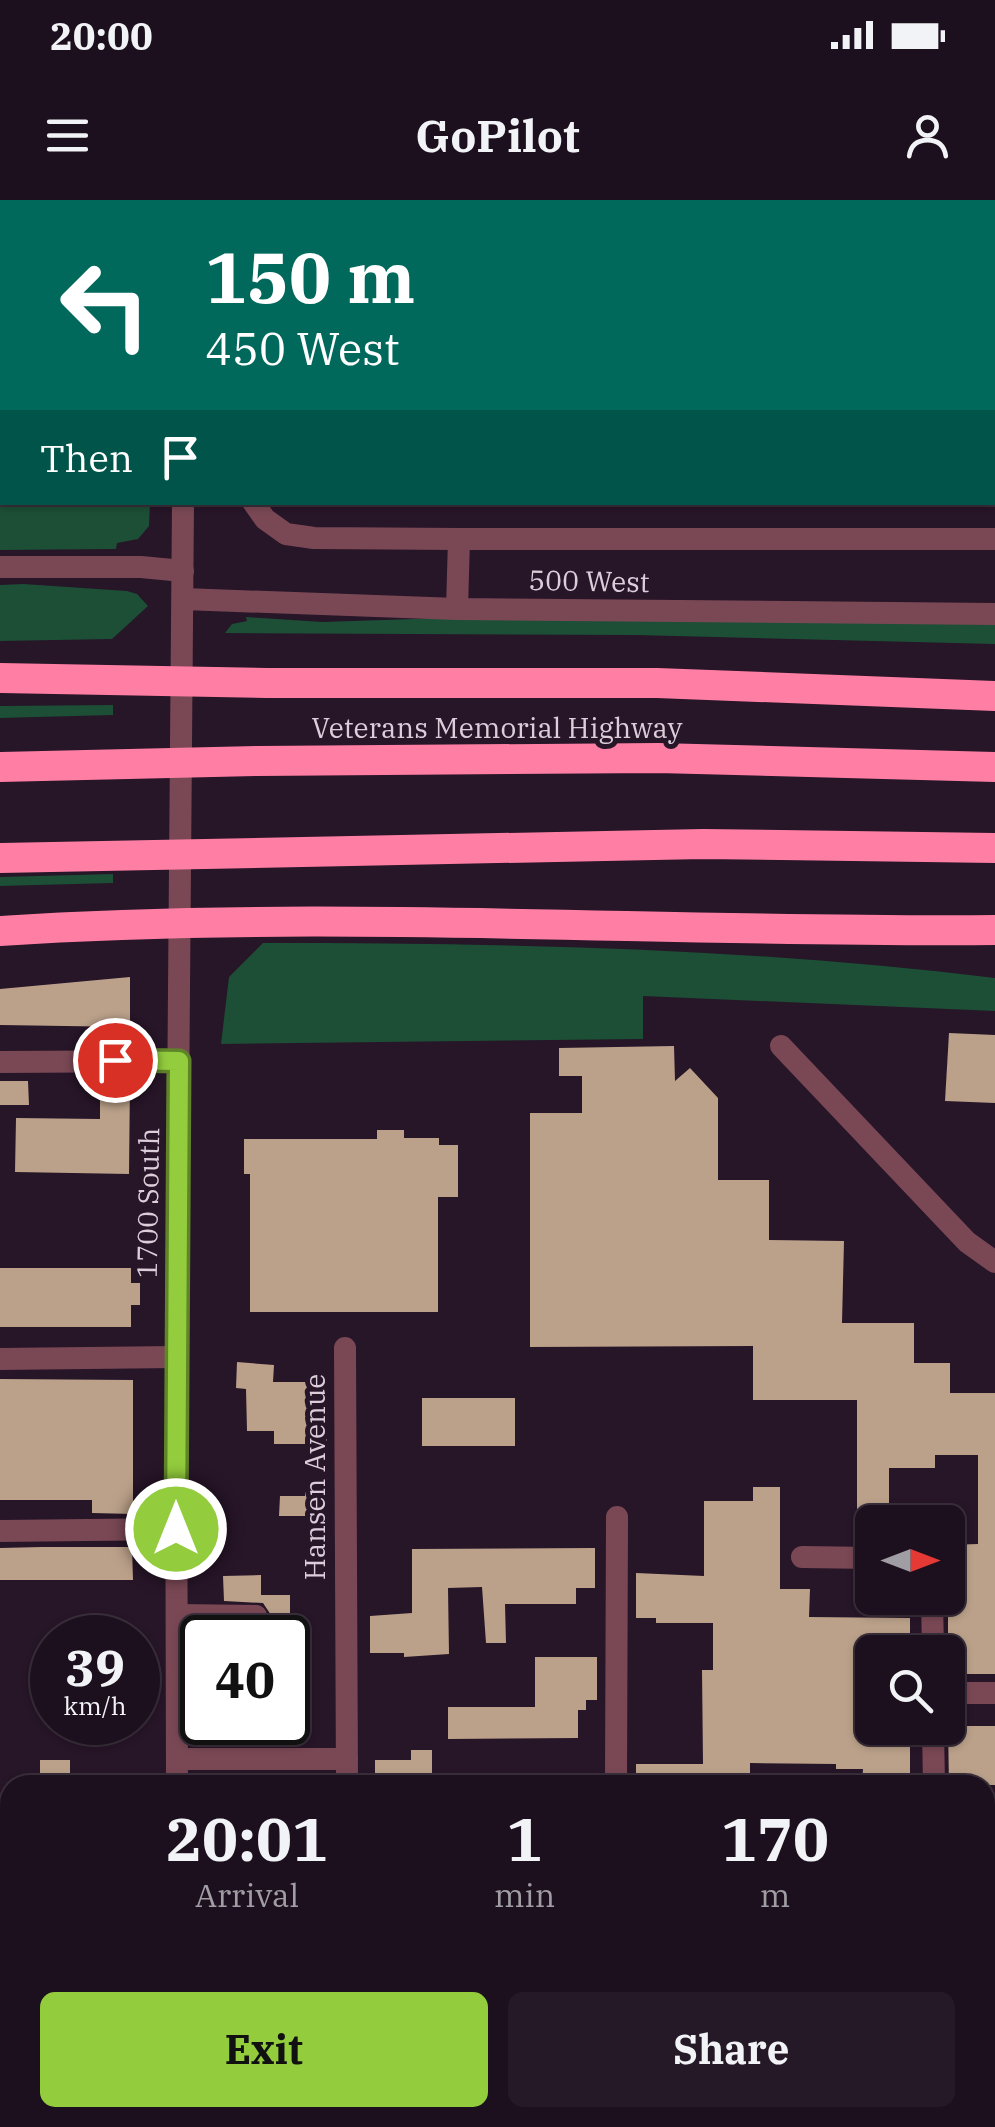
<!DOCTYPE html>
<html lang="en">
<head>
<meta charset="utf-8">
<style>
	body { margin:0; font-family:"IBM Plex Serif",serif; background:#251927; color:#f1f3f6; height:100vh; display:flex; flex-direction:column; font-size:38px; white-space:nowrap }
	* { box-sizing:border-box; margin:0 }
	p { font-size:32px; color:#a09da4 }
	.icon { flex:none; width:55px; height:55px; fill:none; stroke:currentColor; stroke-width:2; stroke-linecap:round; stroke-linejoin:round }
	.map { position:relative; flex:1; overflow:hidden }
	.details { position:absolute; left:0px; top:1575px; width:995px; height:352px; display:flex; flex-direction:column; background:#1d101e; border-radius:30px 30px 0 0; box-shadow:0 2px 8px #0004,0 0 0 2px #3b303c }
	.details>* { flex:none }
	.hud { position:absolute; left:0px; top:0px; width:995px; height:305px; box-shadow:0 2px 8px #0004,0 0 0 2px #3b303c; background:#00695c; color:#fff; overflow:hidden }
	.needle { width:65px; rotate:90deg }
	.controls { position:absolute; left:855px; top:1305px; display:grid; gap:20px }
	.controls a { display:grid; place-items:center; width:110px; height:110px; border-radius:15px; background:#1d101e; box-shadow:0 2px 8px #0004,0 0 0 2px #3b303c; font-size:50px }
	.speed { position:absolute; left:30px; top:1415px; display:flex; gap:20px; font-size:50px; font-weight:700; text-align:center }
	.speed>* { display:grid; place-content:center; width:130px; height:130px; border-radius:50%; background:#1d101e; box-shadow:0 2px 8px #0004,0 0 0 2px #3b303c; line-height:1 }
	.speed small { font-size:25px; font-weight:400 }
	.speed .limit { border:5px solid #111; border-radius:15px; background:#fff; color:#111 }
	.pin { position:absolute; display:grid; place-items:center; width:85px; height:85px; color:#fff; margin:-42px; border:5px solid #fff; border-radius:50%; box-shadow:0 2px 10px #0007 }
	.me { position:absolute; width:110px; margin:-55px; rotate:0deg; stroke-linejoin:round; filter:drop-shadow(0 0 8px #0008) }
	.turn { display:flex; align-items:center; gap:35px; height:210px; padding:0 40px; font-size:45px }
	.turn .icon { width:130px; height:130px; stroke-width:2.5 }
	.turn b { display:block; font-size:70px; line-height:85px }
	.then { display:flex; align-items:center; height:95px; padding:0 40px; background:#0003; gap:20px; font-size:38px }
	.eta { display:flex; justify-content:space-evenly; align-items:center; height:170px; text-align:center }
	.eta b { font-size:60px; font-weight:700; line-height:70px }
	.button { display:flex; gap:20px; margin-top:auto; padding:20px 40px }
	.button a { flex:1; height:115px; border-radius:15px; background:#93cd3d; color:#111; font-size:40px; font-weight:700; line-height:115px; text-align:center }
	.button a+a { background:#251927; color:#f1f3f6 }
	.status { display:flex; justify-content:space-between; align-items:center; height:70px; padding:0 50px; background:#1d101e; direction:ltr }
	.status svg { height:28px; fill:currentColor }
	header { display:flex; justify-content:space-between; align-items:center; height:130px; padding:0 40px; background:#1d101e; font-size:45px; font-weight:700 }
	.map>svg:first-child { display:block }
	.green { fill:#1c4f35 }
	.building { fill:#bba18a }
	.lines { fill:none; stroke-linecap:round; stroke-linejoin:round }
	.path { stroke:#706071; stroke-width:4; stroke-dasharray:5 5; stroke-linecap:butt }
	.minor { stroke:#7a4855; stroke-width:22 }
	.major { stroke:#d8708d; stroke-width:25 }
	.highway { stroke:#fe7fa3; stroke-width:30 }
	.route-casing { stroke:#608528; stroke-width:25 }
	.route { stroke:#93cd3d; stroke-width:18 }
	.labels { text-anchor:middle; stroke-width:10; stroke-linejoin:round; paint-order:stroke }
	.street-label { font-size:28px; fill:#dbceda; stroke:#271528 }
</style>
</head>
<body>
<div class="status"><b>20:00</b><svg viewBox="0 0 49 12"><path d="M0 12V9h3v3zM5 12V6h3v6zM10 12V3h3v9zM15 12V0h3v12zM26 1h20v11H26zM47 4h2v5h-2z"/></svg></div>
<header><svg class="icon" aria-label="menu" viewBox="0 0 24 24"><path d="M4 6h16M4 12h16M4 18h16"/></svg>GoPilot<svg class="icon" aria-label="person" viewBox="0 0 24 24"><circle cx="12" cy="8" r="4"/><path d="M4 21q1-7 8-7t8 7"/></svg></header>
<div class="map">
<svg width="995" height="1927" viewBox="0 0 995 1927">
	<rect width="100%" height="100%" fill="#271528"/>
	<g class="green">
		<polygon points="0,108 2,302 150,303 149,326 138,339 117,343 116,349 0,350"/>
		<polygon points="23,384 127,391 137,394 148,406 112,439 0,441 0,385"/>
		<polygon points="246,417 322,422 475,417 995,417 995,444 635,435 225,433 232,424 247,421"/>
		<polygon points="113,505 113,515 0,518 0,506"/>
		<polygon points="113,674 113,683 0,686 0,677"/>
		<path d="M 263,743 C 507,743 752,748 995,778 L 995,811 L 643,796 L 643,839 L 221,844 L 229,777 Z"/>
	</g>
	<g class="building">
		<polygon points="130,777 130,827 0,825 0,789"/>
		<polygon points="949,833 995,835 995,903 945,901"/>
		<polygon points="674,846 675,881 690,868 718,898 718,980 769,980 769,1040 844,1041 842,1123 914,1123 914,1163 950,1163 950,1193 995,1193 995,1474 948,1474 948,1345 978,1344 978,1255 935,1255 935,1268 889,1268 889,1322 872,1322 872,1343 857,1343 857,1200 753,1200 753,1146 530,1147 530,913 582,913 582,876 559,876 559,848"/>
		<polygon points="130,880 129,974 15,972 16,918 100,919 100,897 107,897 107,890"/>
		<polygon points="0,881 28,881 29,905 0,905"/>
		<polygon points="377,930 404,930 404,938 439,938 439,945 458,945 458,997 438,997 438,1112 250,1112 250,974 244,974 244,939 377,939"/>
		<polygon points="0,1068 131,1068 131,1083 140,1083 140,1105 131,1105 131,1127 0,1127"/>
		<polygon points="237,1162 274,1165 273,1182 327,1182 327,1244 274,1244 274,1231 247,1231 246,1189 236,1188"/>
		<polygon points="0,1179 133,1180 133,1314 92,1313 92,1300 0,1300"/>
		<rect x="422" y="1198" width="93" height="48"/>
		<polygon points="753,1287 780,1287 780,1389 810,1389 809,1417 910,1418 910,1452 872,1452 872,1528 910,1528 910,1585 862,1585 863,1569 836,1569 836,1564 750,1563 750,1585 636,1585 636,1564 703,1564 702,1470 713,1470 713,1423 656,1423 656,1418 636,1418 636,1373 704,1376 704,1301 753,1301"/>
		<polygon points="305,1292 327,1292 327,1316 279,1316 280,1296 305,1296"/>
		<polygon points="42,1347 132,1347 133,1380 0,1380 0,1348"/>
		<polygon points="595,1348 595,1388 576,1388 576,1404 505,1404 506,1443 486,1443 482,1387 448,1388 449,1454 404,1457 404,1453 370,1453 370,1416 412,1413 412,1349"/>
		<polygon points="261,1375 261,1395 290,1395 290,1438 234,1438 234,1431 264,1428 271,1415 263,1403 224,1401 223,1376"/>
		<polygon points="535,1457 597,1457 597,1500 586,1500 586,1510 578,1510 578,1538 448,1539 448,1507 535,1507"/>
		<polygon points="215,1524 283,1525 282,1544 215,1544"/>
		<polygon points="948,1526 995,1526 995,1585 949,1585"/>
		<polygon points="411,1550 432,1550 432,1585 375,1585 375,1560 411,1560"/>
		<rect x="40" y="1560" width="30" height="25"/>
		<rect x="215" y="1574" width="67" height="11"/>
	</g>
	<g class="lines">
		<g class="path">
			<polyline points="985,1845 995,1845"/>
			<polyline points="0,1846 10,1846"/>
		</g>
		<g class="minor">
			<polyline points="268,0 268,2"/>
			<polyline points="185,2 185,0"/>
			<polyline points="992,60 995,60"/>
			<polyline points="0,91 2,91"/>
			<polyline points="253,302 265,319 286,334 314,338 459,339"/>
			<polyline points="0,367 141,367 183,371"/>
			<polyline points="183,399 457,409 995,414"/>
			<polyline points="457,409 459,339 995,339"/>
			<polyline points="781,846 967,1042 995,1062"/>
			<polyline points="0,862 179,861"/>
			<polyline points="345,1148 347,1585"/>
			<polyline points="0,1159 176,1157"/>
			<polyline points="0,1331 176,1329"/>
			<polyline points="802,1357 872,1358"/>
			<polyline points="932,1398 933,1452"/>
			<polyline points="177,1415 256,1416"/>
			<polyline points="948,1493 995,1493"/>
			<polyline points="933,1528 934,1585"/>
			<polyline points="177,1559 347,1559"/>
			<polyline points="177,1585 176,1157 183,302"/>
			<polyline points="616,1585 617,1317"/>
			<polyline points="179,1918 179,1927"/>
			<polyline points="731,1918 731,1927"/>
			<polyline points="912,1927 912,1918"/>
		</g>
		<g class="major">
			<polyline points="985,1883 995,1883"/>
			<polyline points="0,1884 10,1884"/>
		</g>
		<g class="highway">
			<polyline points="0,478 267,483 657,483 995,496"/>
			<polyline points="0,567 258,561 658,558 995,567"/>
			<polyline points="0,658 703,644 995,648"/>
			<path d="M 0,731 C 331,709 663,733 995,730"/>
		</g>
	</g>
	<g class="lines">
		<g class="route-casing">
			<polyline id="route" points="115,860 179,861 176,1329"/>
		</g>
		<use href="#route" class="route"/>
	</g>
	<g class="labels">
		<g class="street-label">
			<text transform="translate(589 381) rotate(1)" y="10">500 West</text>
			<text x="497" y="538">Veterans Memorial Highway</text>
			<text transform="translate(148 1003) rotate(-89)" y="10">1700 South</text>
			<text transform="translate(315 1277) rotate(-90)" y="10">Hansen Avenue</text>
		</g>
	</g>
</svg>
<div class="controls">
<a><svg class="needle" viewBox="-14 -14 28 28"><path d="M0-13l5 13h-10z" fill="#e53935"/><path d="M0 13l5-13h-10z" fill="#a09da4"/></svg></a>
<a><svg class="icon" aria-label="search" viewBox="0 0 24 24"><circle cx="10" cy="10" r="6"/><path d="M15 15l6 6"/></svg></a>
</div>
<div class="speed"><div>39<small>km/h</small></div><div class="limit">40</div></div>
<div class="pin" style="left:115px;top:860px;background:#d93025"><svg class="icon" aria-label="arrive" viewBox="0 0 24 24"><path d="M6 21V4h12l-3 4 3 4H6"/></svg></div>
<svg class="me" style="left:176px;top:1329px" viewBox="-20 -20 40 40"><circle r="17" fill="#93cd3d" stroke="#fff" stroke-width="3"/><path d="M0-11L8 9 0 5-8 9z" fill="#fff"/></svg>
<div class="hud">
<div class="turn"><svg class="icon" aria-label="left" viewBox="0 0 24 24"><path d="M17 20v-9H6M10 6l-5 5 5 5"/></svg><div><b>150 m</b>450 West</div></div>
<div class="then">Then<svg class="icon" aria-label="arrive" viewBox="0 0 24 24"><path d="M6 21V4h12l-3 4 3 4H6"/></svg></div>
</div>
<section class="details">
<div class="eta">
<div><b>20:01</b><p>Arrival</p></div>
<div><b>1</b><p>min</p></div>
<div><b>170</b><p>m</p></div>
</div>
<div class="button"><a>Exit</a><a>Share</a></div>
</section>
</div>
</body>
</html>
